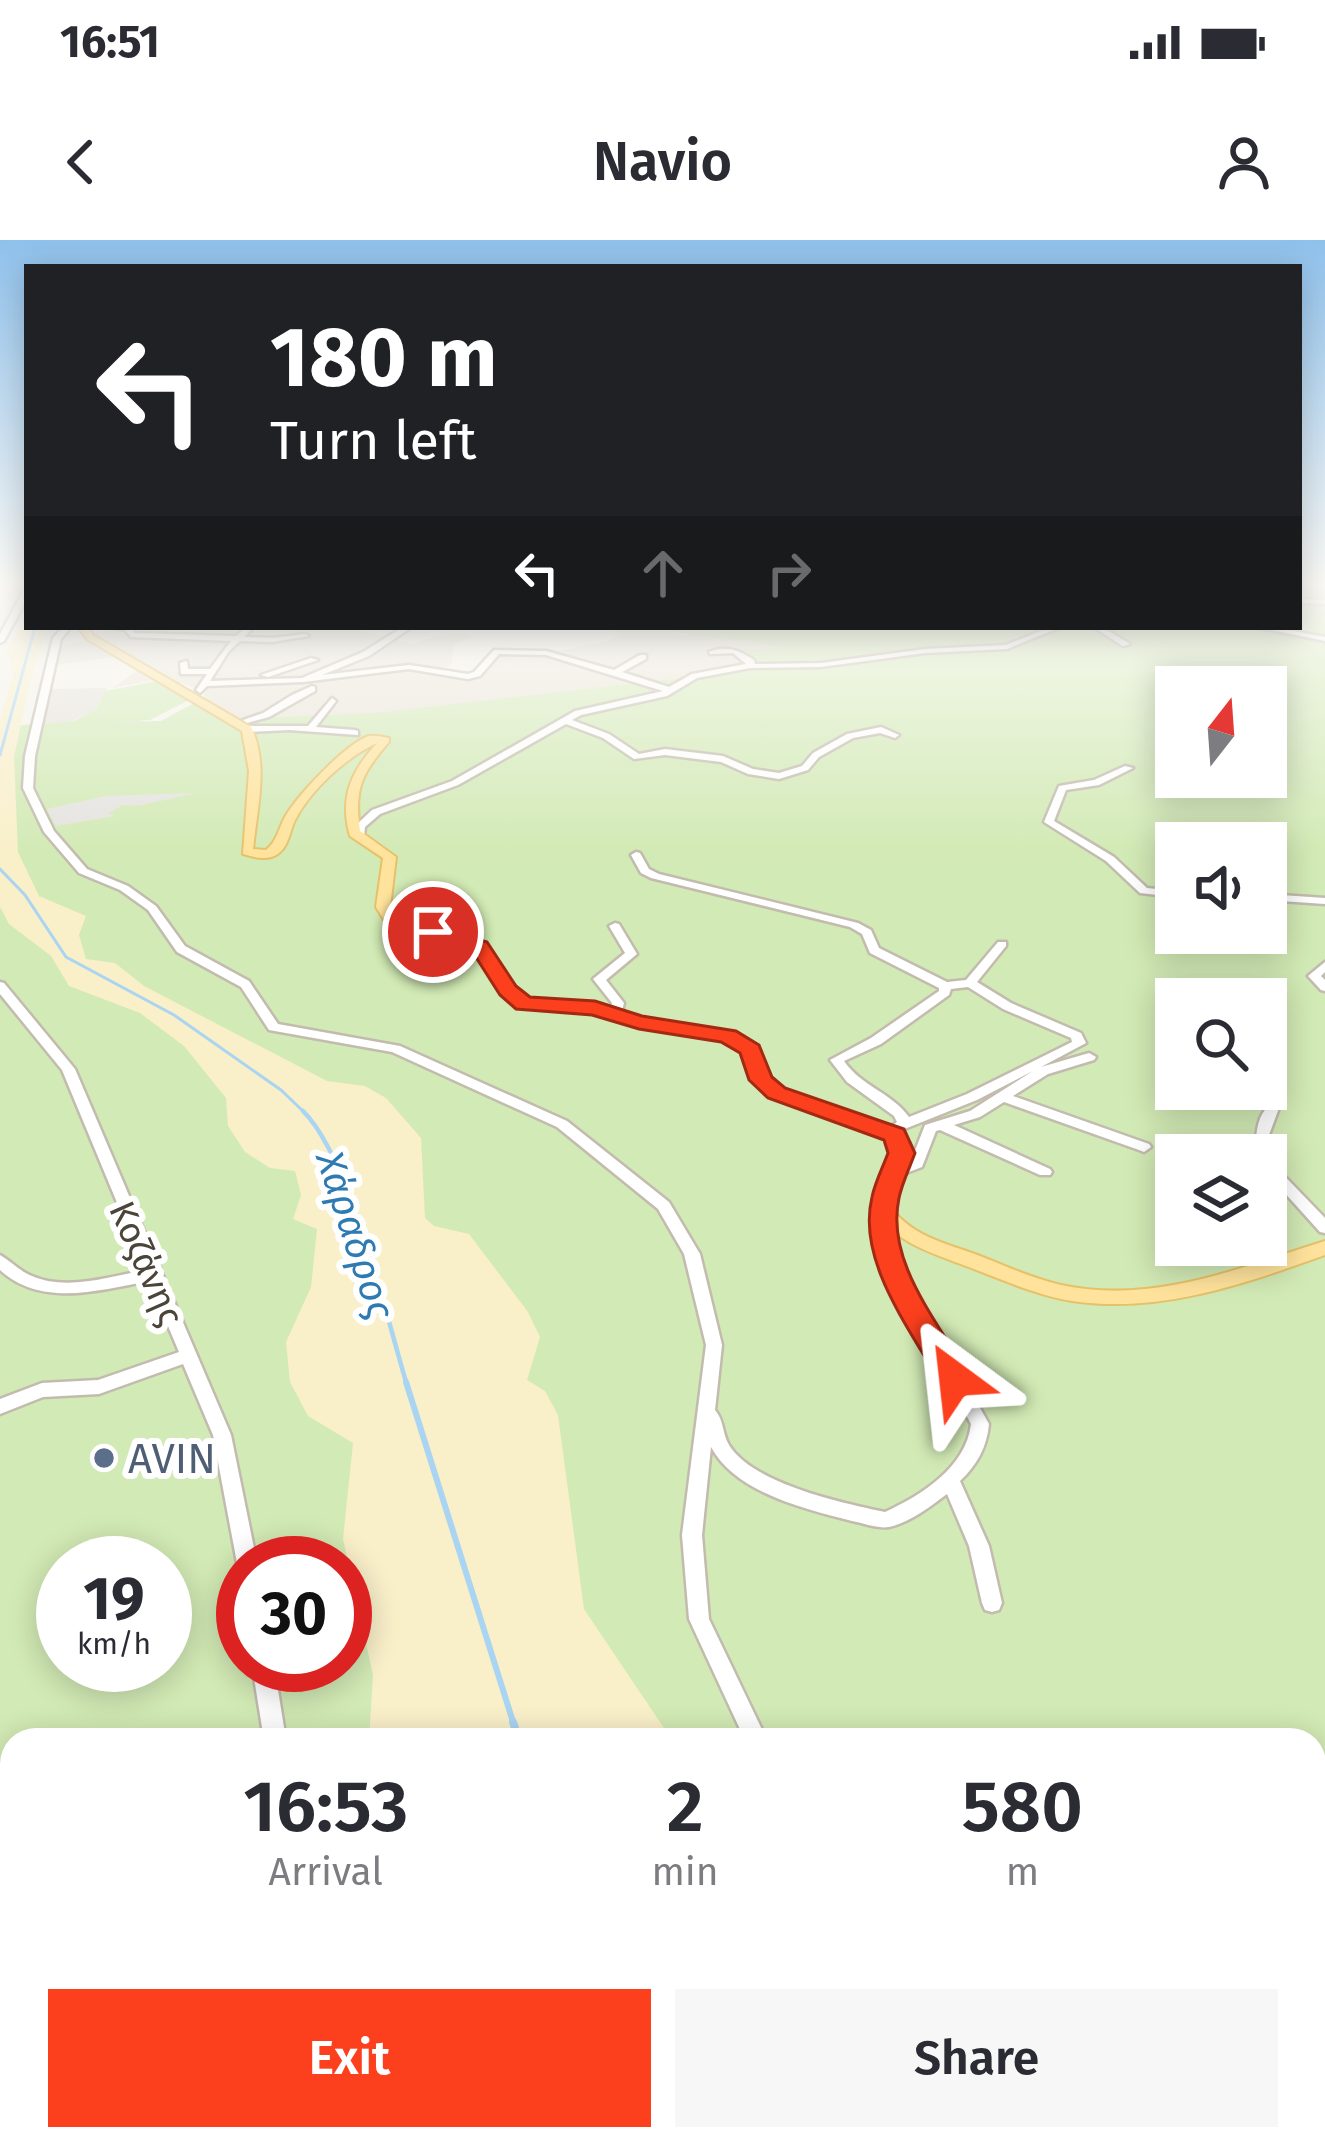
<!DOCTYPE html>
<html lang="en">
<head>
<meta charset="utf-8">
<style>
	body { margin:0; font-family:"Fira Sans",sans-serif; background:#f7f7f7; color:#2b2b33; height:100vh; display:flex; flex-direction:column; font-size:45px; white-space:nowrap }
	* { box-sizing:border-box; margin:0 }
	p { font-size:39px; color:#7c7c81 }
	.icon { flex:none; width:66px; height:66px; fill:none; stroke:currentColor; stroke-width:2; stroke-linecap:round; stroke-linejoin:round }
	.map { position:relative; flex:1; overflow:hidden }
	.sheet { position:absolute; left:0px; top:1488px; width:1326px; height:423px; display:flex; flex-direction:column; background:#fff; border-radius:36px 36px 0 0; box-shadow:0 6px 30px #0003 }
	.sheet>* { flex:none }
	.banner { position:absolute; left:24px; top:24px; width:1278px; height:366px; border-radius:0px; box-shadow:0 6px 30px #0003; background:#202124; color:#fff; overflow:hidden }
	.needle { width:78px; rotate:17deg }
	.controls { position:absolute; left:1155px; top:426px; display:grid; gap:24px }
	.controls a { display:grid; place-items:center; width:132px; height:132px; border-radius:0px; background:#fff; box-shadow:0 6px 30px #0003; font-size:60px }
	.speed { position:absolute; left:36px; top:1296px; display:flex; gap:24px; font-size:60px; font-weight:700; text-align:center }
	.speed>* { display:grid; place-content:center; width:156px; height:156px; border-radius:50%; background:#fff; box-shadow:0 6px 30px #0003; line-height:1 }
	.speed small { font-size:30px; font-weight:400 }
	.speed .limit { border:18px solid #d22; background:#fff; color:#111 }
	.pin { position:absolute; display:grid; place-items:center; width:102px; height:102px; color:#fff; margin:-51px; border:6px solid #fff; border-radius:50%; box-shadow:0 3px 12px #0007 }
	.me { position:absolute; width:132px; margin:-66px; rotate:330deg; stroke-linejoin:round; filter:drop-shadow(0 0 9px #0008) }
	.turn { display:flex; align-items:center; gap:42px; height:252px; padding:0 48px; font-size:54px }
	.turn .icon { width:156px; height:156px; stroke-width:2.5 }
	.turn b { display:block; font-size:84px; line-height:102px }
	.lanes { display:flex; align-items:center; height:114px; padding:0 48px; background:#0003; justify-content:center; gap:60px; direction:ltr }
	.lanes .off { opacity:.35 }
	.eta { display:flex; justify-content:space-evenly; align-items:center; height:204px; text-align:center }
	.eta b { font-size:72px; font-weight:600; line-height:84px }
	.action { display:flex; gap:24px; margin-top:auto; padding:24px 48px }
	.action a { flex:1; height:138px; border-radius:0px; background:#fc3f1d; color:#fff; font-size:48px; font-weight:600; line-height:138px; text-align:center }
	.action a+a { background:#f7f7f7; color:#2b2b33 }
	.status { display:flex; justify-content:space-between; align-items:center; height:84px; padding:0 60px; background:#fff; direction:ltr }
	.status svg { height:33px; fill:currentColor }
	header { display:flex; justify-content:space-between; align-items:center; height:156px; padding:0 48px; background:#fff; font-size:54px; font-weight:600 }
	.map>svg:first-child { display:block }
	.residential { fill:#eae5da }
	.industrial { fill:#e6e2dd }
	.green { fill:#d2eab5; fill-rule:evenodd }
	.sand { fill:#f9efc9 }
	.parking { fill:#e5e3e0 }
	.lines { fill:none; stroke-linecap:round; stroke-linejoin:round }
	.stream-far3 { stroke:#a9d4f2; stroke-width:3 }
	.stream-far2 { stroke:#a9d4f2; stroke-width:4.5 }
	.stream-far1 { stroke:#a9d4f2; stroke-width:6 }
	.stream { stroke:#a9d4f2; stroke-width:8 }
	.minor-casing { stroke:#c2bbae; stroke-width:5 }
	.major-casing { stroke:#e6c16a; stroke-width:4 }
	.minor { fill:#fff; fill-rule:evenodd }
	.major { fill:#ffe39c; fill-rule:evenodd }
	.route { fill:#fc3f1d; stroke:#a42913; stroke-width:3 }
	.service-dot { fill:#5c6f8a; stroke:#fff; stroke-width:4.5 }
	.labels { text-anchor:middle; stroke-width:12; stroke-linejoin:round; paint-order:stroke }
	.street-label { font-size:36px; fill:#4b4439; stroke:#fff }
	.water-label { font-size:39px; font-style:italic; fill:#2e7ab2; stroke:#fff }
	.near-service-label { font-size:42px; fill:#4e5e75; stroke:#fff; text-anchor:start }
</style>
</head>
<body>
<div class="status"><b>16:51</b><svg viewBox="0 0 49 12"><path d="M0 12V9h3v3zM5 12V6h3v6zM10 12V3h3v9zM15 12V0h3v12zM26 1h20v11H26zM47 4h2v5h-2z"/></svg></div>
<header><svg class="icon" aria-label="back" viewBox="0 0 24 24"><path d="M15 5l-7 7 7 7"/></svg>Navio<svg class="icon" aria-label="person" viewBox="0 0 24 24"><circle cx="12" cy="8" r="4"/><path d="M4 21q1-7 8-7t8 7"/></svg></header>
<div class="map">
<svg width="1325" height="1909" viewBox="0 0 1325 1909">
	<rect width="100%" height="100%" fill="#f6f3ec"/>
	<polygon class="residential" points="346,387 413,404 446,393 468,394 471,396 454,405 451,425 434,433 454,439 483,434 496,414 545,414 607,401 621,395 611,391 625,387 661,387 681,395 733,396 786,409 742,411 851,450 245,481 204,459 204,451 165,438 112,448 144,426 127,415 56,425 59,407 95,398 91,394 111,388"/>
	<polygon class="industrial" points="107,448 96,470 60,486 142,478 127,514 44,488 50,449"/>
	<path class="green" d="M 1299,347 L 1325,347 L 1325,1909 L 0,1909 L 0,487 L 73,481 L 96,470 L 105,451 L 158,441 L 191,459 L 150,480 L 113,482 L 161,481 L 196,462 L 226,479 L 377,473 L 768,428 L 739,410 L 780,408 C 741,395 698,402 661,387 L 1299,387 ZM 1176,447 L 1266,447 L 1266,537 L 1176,537 ZM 1176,603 L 1266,603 L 1266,693 L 1176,693 ZM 1176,759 L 1266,759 L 1266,849 L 1176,849 ZM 1176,915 L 1266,915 L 1266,1005 L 1176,1005 ZM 63,1323 L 165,1323 L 165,1425 L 63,1425 ZM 243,1323 L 345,1323 L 345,1425 L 243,1425 ZM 12,1500 L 1314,1500 L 1314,1899 L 12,1899 Z"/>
	<g class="sand">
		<polygon points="27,375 27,387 48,387 31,437 14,517 18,612 39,656 86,676 79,695 86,719 115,723 144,746 327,841 365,846 386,858 421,898 425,978 434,986 469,994 528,1072 540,1097 527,1140 545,1151 558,1175 584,1369 672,1500 369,1500 373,1435 343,1299 353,1203 308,1176 290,1142 286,1102 311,1047 317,989 293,979 301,955 295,931 270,928 245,912 228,886 226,858 184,806 140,773 69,746 51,716 9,684 0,667 0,479 14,432 7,409"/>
		<polygon points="456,1899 863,1899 866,1909 459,1909"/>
	</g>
	<polygon class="parking" points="196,553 137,566 123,565 109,573 114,576 56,586 47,569 106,556"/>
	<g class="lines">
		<g class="stream-far3">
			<polyline points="0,515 35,387"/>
			<polyline points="0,629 25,655 66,717 174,775 281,850 306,874"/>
		</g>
		<path class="stream-far2" d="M 303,871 C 350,917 386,1076 407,1145"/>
		<polyline class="stream-far1" points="406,1142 514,1485"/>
		<g class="stream">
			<polyline points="513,1482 519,1500"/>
			<polyline points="656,1899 659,1909"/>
		</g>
		<g class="minor-casing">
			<g id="minor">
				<polygon points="27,350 27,359 4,401 0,403 0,394 23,352"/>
				<polygon points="1299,359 1325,360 1325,364 1299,363"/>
				<path d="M 63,387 L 71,387 L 61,399 L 35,516 L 33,548 L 54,591 L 87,629 L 128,646 L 156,666 L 185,706 L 249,741 L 278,784 L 400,806 L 567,881 L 669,962 L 700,1014 L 722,1105 L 715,1170 C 724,1180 722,1193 729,1205 C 753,1244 843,1263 885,1272 C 922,1255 966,1227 971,1184 L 905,1063 L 886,1040 L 878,1008 L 880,978 L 883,974 L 893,974 L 896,978 C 894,1012 893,1028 917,1055 L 989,1184 C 987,1207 977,1225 960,1241 L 989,1306 L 1002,1363 L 999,1370 L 992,1372 L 985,1370 L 982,1363 L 969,1306 L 947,1254 C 931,1266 909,1283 889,1287 C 878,1289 863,1283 852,1281 C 805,1269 736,1253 711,1207 L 702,1295 L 709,1379 L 767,1500 L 745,1500 L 689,1379 L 682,1295 L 706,1105 L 684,1014 L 658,969 L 557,887 L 392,812 L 269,790 L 241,747 L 177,712 L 148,670 L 120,650 L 79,633 L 44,592 L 23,548 L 25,516 L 53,398 Z"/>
				<path d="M 111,387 L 131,387 L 134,393 L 236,396 L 246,387 L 254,387 L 244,397 L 272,398 L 305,394 L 309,396 L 272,402 L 240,401 L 229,411 L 210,441 L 302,438 L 363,412 L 403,387 L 412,387 L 369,416 L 322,435 L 409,425 L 468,434 L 474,432 L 494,410 L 546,411 L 614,430 L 640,415 L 646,415 L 646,419 L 622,432 L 669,447 L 692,434 L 746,424 L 733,413 L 710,414 L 709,412 C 726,405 739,410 754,420 L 755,424 L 821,423 L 925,409 L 1006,405 L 1050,387 L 1061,387 L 1007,409 L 925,413 L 821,427 L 750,428 L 697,438 L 667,456 L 581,475 L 572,480 L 609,494 L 639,514 L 665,509 L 723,516 L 753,529 L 779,533 L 802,526 L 813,513 L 847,494 L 881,487 L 899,495 L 895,498 L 880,493 L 853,498 L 819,517 L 808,530 L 779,539 L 748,534 L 721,522 L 665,515 L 634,519 L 603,498 L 566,484 L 458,545 L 380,574 L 365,587 L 364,596 L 359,599 L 354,596 L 355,586 L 372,570 L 452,541 L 575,471 L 663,451 L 546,415 L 499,414 L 480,436 L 468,439 L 409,429 L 303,442 L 207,446 L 200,453 L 196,450 L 207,434 L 181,434 L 180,423 L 187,421 L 188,429 L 210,429 L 231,401 L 131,397 L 125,390 Z"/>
				<polygon points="1093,387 1102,387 1130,404 1123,406"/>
				<polygon points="1256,387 1272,387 1325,397 1325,401"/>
				<polygon points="311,418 318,420 268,437 261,435"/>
				<polygon points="312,446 315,447 315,451 269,477 247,483 243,480 263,473 292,455"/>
				<polygon points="332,458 336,461 316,487 355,490 358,491 358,495 289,490 247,492 243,489 247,486 308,486"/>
				<polygon points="1125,526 1133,528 1099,545 1066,550 1054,581 1114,617 1147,648 1176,651 1176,657 1140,653 1106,621 1044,582 1059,546 1094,540"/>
				<path d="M 636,612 L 640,613 L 649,629 L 659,634 L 858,683 L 871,690 L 879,708 L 947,742 L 966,740 L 998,702 L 1006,702 L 1006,706 L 977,742 L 1011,763 L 1081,793 L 1086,803 L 1041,827 L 1089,813 L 1096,817 L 1094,820 L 1048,834 L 1013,856 L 1149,904 L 1151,907 L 1144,912 L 1139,910 L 1004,862 L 980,877 L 954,885 L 1050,929 L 1052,932 L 1050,935 L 1040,935 L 940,890 L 936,891 L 922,927 L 896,937 L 891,935 L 889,932 L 891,929 L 911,921 L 925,885 L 970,871 L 1033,831 L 977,860 L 902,890 L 892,890 L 890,887 L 897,882 L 894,876 L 847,842 L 830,820 L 871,798 L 939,751 L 939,748 L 870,713 L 862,694 L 850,687 L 651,638 L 641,633 L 631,615 ZM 968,747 L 1003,769 L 1071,798 L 1072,802 L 967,854 L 909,877 C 892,853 861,846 844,821 L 881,804 L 949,755 L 951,749 Z"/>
				<polygon points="1266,654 1325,658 1325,664 1266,660"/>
				<polygon points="615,683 619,684 637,714 606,740 624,763 621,775 615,779 609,775 612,763 593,739 625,713 609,686"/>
				<polygon points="1325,722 1325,732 1321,736 1325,740 1325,751 1321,750 1308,736"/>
				<path d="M 0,742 L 4,743 L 75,829 L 231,1195 L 257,1323 L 243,1323 L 243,1330 L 237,1323 L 213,1195 L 183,1124 L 99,1154 L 43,1157 L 0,1174 L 0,1159 L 42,1143 L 98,1140 L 179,1112 L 149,1041 C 100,1050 41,1068 0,1030 L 0,1015 C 11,1021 19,1031 32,1036 C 66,1051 109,1037 145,1030 L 62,830 L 0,754 Z"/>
				<path d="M 1272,864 L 1279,868 L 1269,895 L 1271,915 L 1268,919 L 1325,978 L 1325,993 L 1320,992 L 1266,932 L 1266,915 L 1257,915 C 1255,898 1256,873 1272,864 Z"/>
				<polygon points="252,1425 274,1425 286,1500 264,1500"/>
				<polygon points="1325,1819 1325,1857 1314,1863 1314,1825"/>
				<polygon points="1314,1875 1325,1881 1325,1909 1311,1909 1305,1899 1314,1899"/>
				<polygon points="319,1899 347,1899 349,1909 321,1909"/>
				<polygon points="949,1899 977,1899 976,1909 948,1909"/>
			</g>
		</g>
		<g class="major-casing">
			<path id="major" d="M 78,387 L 88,387 L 93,395 L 251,487 C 269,524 257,569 253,609 L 266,610 C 277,601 278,590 285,577 C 297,556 346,503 369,496 C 374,495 384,497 389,498 L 389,502 C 361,534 354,549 360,591 L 396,617 L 390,667 L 394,674 L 485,703 L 513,748 L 528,760 L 595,763 L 641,778 L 733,793 L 756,807 L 768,838 L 783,849 L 896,888 C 918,915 901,939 892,969 C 912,995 943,1003 972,1013 C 1002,1024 1030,1038 1061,1045 C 1152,1065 1239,1028 1325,1001 L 1325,1015 C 1244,1044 1159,1074 1072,1061 C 1035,1055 1001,1039 966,1026 C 930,1012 895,1003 874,969 C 881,944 899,920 884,896 L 771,857 L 753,840 L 743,812 L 724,800 L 639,787 L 594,772 L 519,767 L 502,754 L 475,709 L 384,680 L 376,667 L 383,618 L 350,596 C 339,558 351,531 377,503 C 347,517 311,549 295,580 C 290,590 289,605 279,613 C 268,622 254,617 243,614 L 249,531 L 242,491 L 87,399 Z"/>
		</g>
		<use href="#minor" class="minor"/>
		<use href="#major" class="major"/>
	</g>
	<linearGradient id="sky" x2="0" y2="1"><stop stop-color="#8fc1ec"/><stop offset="0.56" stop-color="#fbfaf6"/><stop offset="1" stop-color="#fbfaf6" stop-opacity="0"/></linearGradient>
	<rect width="1325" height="615" fill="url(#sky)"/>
	<path class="route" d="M 433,685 L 487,702 L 516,746 L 530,757 L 595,761 L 642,776 L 736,791 L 759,805 L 772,837 L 785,848 L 904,889 L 915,913 C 910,927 902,943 899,958 C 885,1024 941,1084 970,1139 L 966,1148 L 955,1151 L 943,1148 C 913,1092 856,1023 872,957 C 875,942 883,927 888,913 L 884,900 L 768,858 L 749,840 L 740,813 L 721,802 L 639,789 L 592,775 L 516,769 L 500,755 L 472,711 L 425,696 L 425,687 Z"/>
	<circle class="service-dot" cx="104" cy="1218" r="12"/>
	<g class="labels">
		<g class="street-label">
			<text transform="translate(147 1023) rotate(66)" y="13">Κοζάνης</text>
		</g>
		<g class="water-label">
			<text transform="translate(356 995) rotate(72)" y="14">Χάραδρος</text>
		</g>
		<g class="near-service-label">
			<text x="128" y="1233">AVIN</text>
		</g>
	</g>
</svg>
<div class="controls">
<a><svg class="needle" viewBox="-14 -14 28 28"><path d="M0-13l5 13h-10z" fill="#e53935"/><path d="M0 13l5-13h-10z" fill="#7c7c81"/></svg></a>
<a><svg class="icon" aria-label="sound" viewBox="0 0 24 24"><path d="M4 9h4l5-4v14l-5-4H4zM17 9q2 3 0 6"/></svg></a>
<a><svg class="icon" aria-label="search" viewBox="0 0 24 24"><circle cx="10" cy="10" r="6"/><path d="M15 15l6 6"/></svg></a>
<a><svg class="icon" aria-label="layers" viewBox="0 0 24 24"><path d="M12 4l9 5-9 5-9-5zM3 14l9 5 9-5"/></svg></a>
</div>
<div class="speed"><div>19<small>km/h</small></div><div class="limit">30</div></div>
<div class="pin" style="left:433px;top:692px;background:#d93025"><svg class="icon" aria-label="arrive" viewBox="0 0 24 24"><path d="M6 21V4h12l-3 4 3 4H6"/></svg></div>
<svg class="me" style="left:955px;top:1139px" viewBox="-20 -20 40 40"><path d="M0-17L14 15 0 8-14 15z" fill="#fc3f1d" stroke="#fff" stroke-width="4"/></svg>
<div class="banner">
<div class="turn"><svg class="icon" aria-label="left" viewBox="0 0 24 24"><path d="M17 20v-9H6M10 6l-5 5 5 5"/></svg><div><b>180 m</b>Turn left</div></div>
<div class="lanes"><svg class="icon" aria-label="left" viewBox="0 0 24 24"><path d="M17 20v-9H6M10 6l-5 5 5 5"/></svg><svg class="icon off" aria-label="ahead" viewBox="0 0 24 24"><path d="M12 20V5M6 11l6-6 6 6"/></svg><svg class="icon off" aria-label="right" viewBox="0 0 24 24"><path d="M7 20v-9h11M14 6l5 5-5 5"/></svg></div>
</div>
<section class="sheet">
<div class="eta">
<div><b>16:53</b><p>Arrival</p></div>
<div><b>2</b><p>min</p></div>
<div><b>580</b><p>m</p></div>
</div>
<div class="action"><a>Exit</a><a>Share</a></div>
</section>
</div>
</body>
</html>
